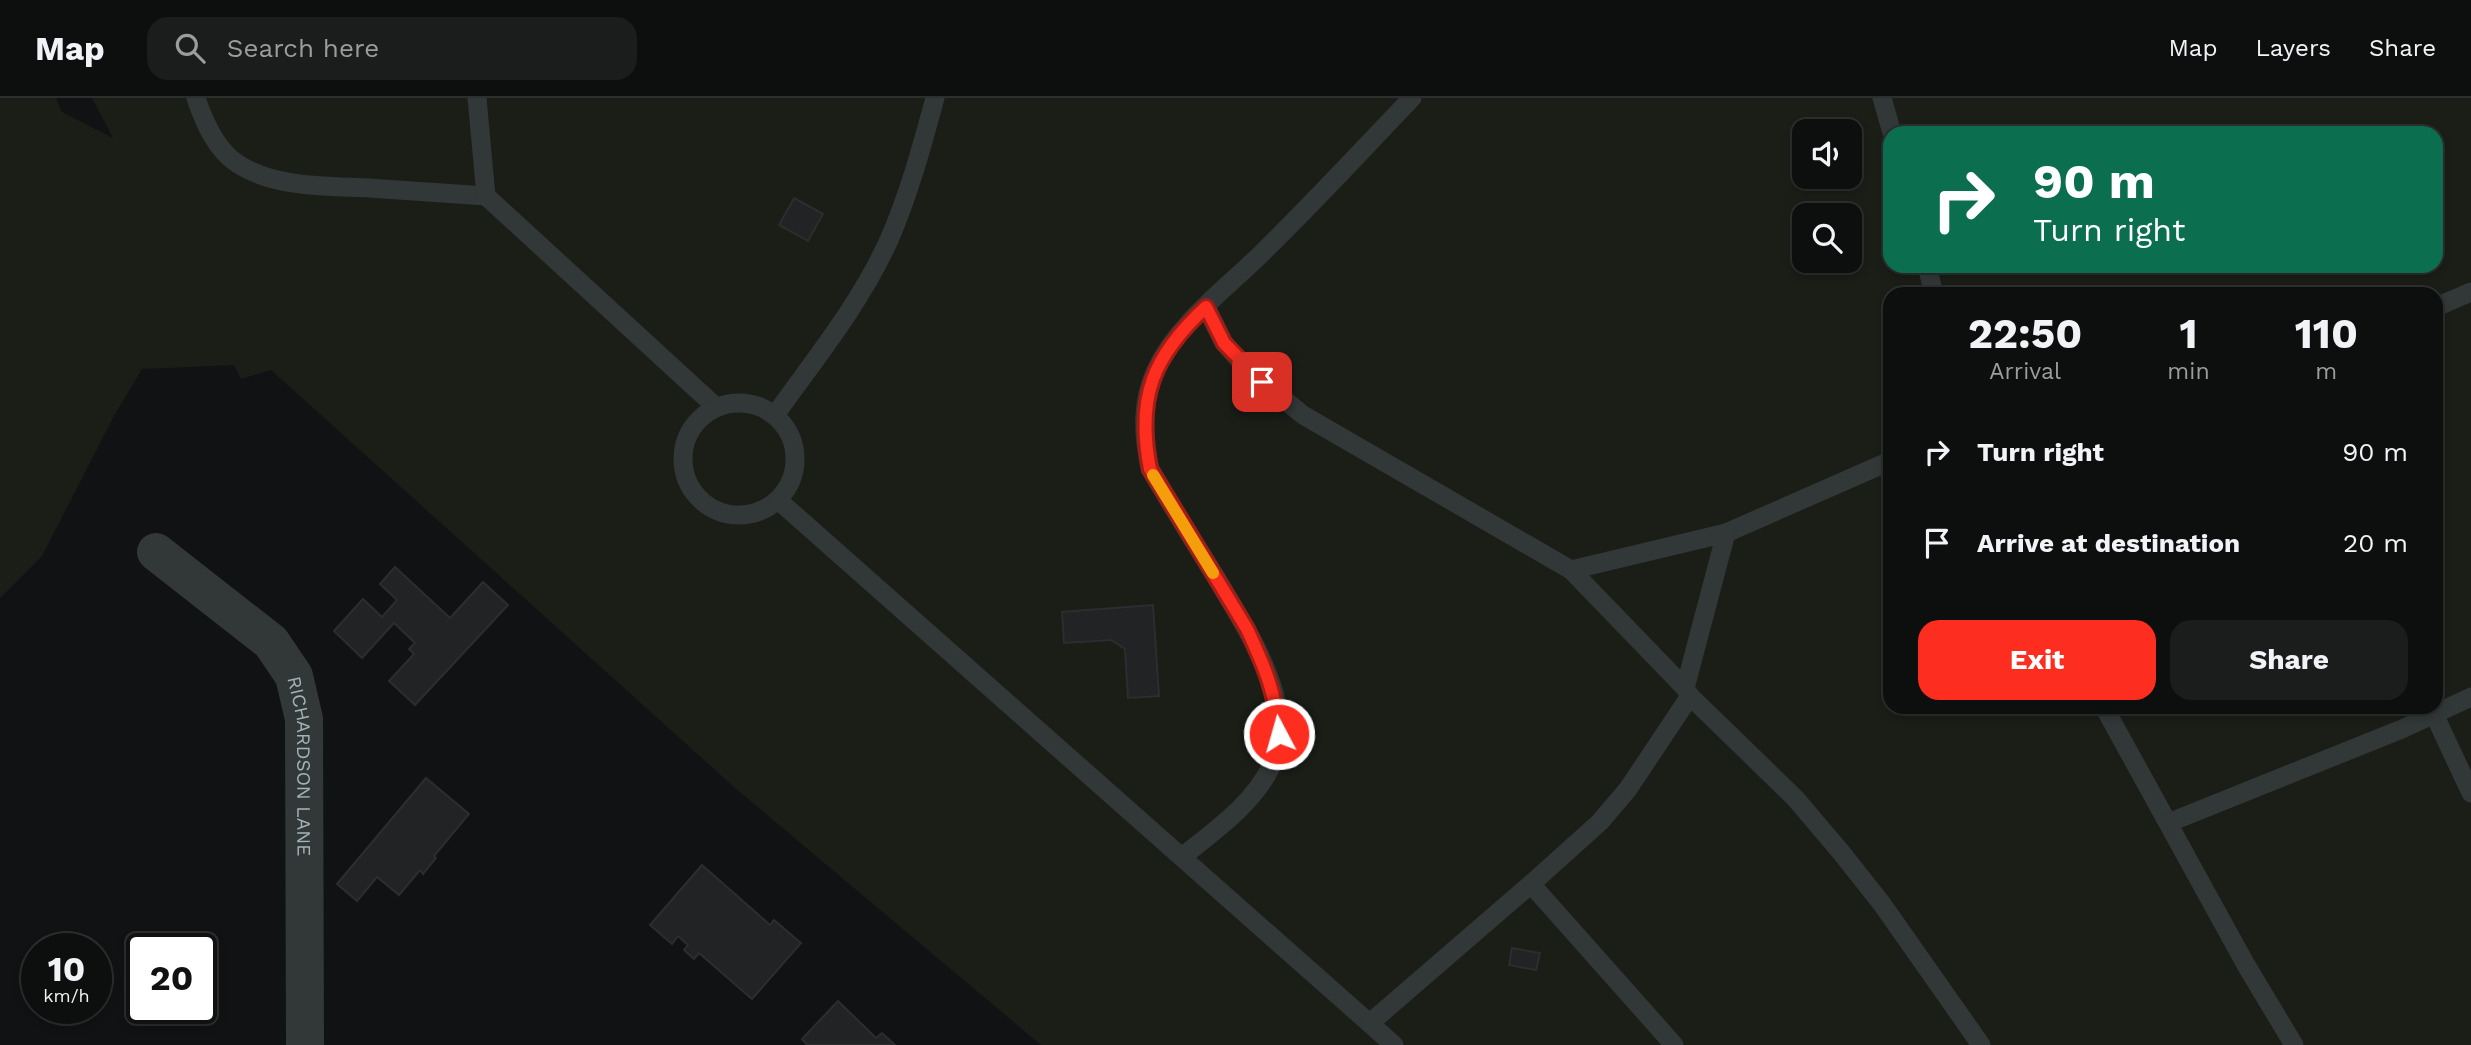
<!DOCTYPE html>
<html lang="en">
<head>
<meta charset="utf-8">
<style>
	body { margin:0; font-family:"Work Sans",sans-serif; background:#1b1c1c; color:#f1f3f6; height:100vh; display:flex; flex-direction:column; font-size:26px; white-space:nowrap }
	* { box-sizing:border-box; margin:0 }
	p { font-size:23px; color:#9a9c9e }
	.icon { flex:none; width:38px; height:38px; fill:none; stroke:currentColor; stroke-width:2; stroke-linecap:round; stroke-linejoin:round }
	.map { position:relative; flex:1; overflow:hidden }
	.details { position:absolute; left:1883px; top:189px; width:560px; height:427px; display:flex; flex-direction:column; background:#0d0e0e; border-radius:21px; box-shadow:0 4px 10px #0003,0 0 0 2px #2d2e2e }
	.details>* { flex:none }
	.banner { position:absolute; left:1883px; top:28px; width:560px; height:147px; border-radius:21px; box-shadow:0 4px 10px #0003,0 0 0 2px #2d2e2e; background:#0b6e4f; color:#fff; overflow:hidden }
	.controls { position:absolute; left:1792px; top:21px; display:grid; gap:14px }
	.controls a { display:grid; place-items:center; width:70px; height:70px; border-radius:14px; background:#0d0e0e; box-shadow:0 4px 10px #0003,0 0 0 2px #2d2e2e; font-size:35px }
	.speed { position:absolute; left:21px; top:835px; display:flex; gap:14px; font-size:35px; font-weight:700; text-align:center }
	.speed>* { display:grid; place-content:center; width:91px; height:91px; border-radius:50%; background:#0d0e0e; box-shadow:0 4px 10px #0003,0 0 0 2px #2d2e2e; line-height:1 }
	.speed small { font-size:18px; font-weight:400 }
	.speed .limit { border:4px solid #111; border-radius:10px; background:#fff; color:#111 }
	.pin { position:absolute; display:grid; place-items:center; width:60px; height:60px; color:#fff; margin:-30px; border-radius:14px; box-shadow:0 4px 10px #0006 }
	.me { position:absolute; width:77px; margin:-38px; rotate:354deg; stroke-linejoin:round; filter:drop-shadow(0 0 5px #0008) }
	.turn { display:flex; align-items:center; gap:24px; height:147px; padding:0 35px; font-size:32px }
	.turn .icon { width:91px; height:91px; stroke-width:2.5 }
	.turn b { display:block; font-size:49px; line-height:60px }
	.eta { display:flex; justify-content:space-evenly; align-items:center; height:119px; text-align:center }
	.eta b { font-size:42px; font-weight:700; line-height:49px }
	.cta { display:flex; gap:14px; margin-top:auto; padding:14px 35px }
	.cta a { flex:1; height:80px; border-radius:21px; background:#fd2d1f; color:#fff; font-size:28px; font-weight:700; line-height:80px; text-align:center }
	.cta a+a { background:#1b1c1c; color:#f1f3f6 }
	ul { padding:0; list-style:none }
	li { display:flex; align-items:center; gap:21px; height:91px; padding:0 35px }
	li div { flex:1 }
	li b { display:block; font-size:26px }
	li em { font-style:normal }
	header { display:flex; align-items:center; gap:42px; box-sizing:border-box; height:98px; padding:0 35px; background:#0d0e0e; border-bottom:2px solid #2d2e2e }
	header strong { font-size:33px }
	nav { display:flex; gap:38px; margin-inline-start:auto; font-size:24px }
	.search { width:490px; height:63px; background:#1b1c1c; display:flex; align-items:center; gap:18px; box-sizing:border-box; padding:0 24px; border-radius:21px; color:#9a9c9e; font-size:26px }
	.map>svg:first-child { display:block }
	.green { fill:#1a1e17; fill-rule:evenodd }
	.building { fill:#212324; stroke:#2b2d2f; stroke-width:2 }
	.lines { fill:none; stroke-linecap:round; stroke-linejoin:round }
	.lane { stroke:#323738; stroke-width:19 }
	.street { stroke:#323738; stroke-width:38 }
	.route-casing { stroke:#a41d14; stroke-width:18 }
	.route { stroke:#fd2d1f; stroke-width:12 }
	.slow { stroke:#f59e0b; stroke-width:12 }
	.labels { text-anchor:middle; stroke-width:7; stroke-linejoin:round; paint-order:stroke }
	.street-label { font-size:19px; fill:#a2b3b5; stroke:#0c0d0e }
</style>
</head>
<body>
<header>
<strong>Map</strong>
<div class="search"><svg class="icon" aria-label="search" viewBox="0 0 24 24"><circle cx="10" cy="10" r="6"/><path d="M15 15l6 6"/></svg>Search here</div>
<nav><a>Map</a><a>Layers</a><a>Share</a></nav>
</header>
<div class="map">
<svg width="2471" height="947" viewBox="0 0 2471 947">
	<rect width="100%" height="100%" fill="#111213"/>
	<path class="green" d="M 0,0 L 56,0 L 62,14 L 113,40 L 92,0 L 2471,0 L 2471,947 L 1041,947 L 735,690 L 271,272 L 241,281 L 234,267 L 142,271 L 114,318 L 42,458 L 0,500 ZM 1804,33 L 1850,33 L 1850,79 L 1804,79 ZM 1890,35 L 2436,35 L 2436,168 L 1890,168 ZM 1804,117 L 1850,117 L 1850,163 L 1804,163 ZM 1890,196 L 2436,196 L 2436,609 L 1890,609 Z"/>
	<g class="building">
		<polygon points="794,100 823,116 808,143 779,127"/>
		<polygon points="395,469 450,520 483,484 508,507 415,607 389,583 414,556 409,551 415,545 394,525 362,560 334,533 363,501 382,519 397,502 380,486"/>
		<polygon points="1153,507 1159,598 1128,600 1125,551 1111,542 1064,545 1062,514"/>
		<polygon points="426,680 469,716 434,758 436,760 423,776 420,772 399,797 377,779 357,803 337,786"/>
		<polygon points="702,767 770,827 774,822 801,845 752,901 699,855 694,861 684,852 688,847 678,838 672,846 650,827"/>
		<polygon points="1512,850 1540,855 1536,872 1509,867"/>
		<polygon points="838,903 876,940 882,935 895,947 807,947 802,941"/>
	</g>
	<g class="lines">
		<g class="lane">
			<path d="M 196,0 C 204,24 216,52 238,66 C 275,90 327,88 369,90 C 408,93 447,95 486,98"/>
			<polyline points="477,0 486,98 716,309"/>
			<polyline points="1882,0 1892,35"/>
			<polyline points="1927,168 1934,196"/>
			<polyline points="1206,209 1224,245 1248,272 1303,317 1571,472"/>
			<polyline points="2436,209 2471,194"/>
			<circle cx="739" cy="361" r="56"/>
			<path d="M 775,317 C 815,261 860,206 889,142 C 909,96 922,48 935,0"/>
			<polyline points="778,402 1394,947"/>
			<polyline points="1726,435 1890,363"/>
			<polyline points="1685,590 1726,435 1571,472 1685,590 1690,598 1795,700 1840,753 1882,806 1981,947"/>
			<polyline points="2104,609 2246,867 2294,947"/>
			<polyline points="2434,616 2471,695"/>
			<polyline points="2168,725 2402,631 2471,599"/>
			<path d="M 1182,759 C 1215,732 1251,708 1271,669 C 1280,651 1281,625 1277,606 C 1267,561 1240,520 1217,481 C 1194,444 1172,408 1150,371 C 1143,337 1141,304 1156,272 C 1178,224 1231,187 1267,150 C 1317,101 1364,50 1412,0"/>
			<polyline points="1531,786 1600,724 1628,691 1690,598"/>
			<polyline points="1370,925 1531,786 1674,947"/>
		</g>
		<path class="street" id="s1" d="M 156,454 L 271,544 L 294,578 L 304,621 L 305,947"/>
	</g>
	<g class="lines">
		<g class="route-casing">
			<path id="route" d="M 1262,284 L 1224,245 L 1206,209 C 1153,258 1136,299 1150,371 L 1247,531 C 1264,568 1276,594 1279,636"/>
		</g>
		<use href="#route" class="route"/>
		<polyline class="slow" points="1153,377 1213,475"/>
	</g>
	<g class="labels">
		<g class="street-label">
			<text dy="7" stroke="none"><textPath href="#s1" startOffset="278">RICHARDSON LANE</textPath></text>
		</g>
	</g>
</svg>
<div class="controls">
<a><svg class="icon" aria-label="sound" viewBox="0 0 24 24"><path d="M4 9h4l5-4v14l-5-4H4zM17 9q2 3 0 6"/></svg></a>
<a><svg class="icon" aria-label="search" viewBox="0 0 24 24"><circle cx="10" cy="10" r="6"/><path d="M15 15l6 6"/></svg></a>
</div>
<div class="speed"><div>10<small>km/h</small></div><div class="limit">20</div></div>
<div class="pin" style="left:1262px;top:284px;background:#d93025"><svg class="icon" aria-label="arrive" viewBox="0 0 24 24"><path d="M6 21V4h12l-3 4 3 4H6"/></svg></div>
<svg class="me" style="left:1279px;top:636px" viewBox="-20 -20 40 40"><circle r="17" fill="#fd2d1f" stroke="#fff" stroke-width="3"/><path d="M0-11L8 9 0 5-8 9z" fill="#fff"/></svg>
<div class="banner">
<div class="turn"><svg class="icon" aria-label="right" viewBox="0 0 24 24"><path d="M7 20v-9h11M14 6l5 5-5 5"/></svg><div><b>90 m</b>Turn right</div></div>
</div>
<section class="details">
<div class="eta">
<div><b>22:50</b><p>Arrival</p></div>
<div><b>1</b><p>min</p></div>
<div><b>110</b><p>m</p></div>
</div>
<ul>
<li><svg class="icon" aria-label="right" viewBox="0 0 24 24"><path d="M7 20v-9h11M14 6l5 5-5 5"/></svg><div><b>Turn right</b></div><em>90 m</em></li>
<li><svg class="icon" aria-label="arrive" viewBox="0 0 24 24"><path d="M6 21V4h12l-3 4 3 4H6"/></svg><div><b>Arrive at destination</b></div><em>20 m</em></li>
</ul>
<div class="cta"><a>Exit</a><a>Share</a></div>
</section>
</div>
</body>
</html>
